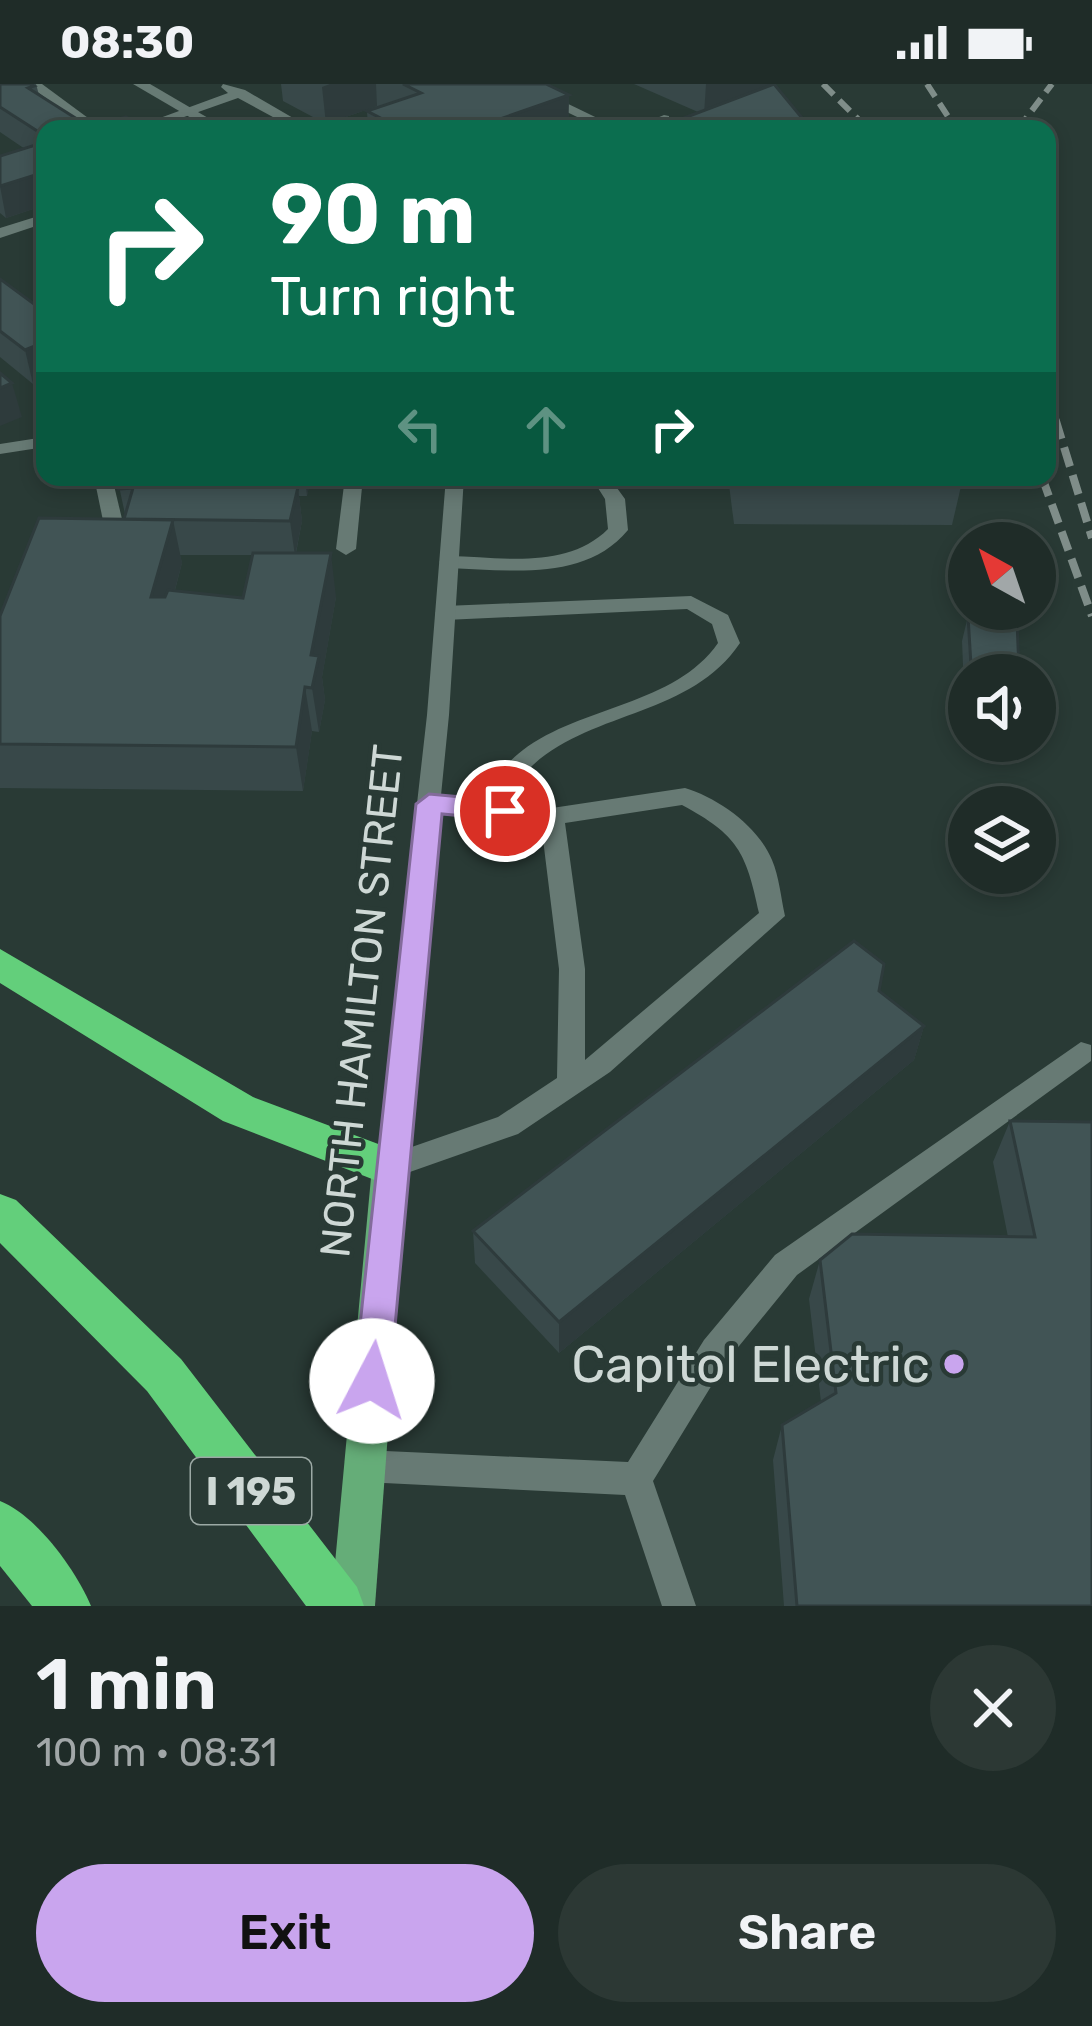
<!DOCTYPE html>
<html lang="en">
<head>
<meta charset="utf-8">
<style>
	body { margin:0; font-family:Rubik,sans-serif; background:#2c3834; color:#f1f3f6; height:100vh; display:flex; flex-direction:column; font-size:45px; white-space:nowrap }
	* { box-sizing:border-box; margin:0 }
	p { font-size:39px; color:#a1a7a8 }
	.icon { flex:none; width:66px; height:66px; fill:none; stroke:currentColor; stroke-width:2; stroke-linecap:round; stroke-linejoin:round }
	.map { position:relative; height:1522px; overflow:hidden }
	.details { display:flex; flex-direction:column; background:#1f2c28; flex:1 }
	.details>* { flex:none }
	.guide { position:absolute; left:36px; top:36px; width:1020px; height:366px; border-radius:24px; box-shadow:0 6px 18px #0003,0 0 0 3px #3c4845; background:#0b6e4f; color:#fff; overflow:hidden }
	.needle { width:78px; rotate:320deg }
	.controls { position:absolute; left:948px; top:438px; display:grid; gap:24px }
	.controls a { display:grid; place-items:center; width:108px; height:108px; border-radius:50%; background:#1f2c28; box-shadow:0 6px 18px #0003,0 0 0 3px #3c4845; font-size:60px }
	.pin { position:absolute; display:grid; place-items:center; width:102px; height:102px; color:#fff; margin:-51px; border:6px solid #fff; border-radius:50%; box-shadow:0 3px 12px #0007 }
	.me { position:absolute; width:132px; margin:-66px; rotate:5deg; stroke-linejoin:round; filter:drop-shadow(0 0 9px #0008) }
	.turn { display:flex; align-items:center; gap:42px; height:252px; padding:0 36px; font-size:54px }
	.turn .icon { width:156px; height:156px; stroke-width:2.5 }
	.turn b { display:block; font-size:84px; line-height:102px }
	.lanes { display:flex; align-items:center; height:114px; padding:0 36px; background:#0003; justify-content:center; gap:60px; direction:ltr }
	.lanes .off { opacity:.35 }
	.round { display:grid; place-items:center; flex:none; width:126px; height:126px; border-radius:63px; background:#2c3834 }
	.overview { display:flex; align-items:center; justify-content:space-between; height:204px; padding:0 36px }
	h1 { font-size:72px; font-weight:600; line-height:90px }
	.cta { display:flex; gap:24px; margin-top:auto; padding:24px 36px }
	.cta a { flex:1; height:138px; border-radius:72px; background:#c9a5ee; color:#111; font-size:48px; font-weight:600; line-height:138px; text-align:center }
	.cta a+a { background:#2c3834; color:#f1f3f6 }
	.status { display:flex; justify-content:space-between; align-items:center; height:84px; padding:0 60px; background:#1f2c28; direction:ltr }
	.status svg { height:33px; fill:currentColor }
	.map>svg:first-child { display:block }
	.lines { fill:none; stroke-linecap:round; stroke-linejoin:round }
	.service { fill:#677a74; fill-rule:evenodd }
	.minor { fill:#677a74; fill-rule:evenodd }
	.tertiary { fill:#677a74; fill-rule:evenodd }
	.primary { fill:#65ad78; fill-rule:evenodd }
	.motorway { fill:#63cf7b; fill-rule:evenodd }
	.rail-far1 { stroke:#7f8d89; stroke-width:6; stroke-dasharray:15 8; stroke-linecap:butt }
	.rail { stroke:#7f8d89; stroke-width:8; stroke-dasharray:20 9; stroke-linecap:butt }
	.wall { fill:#384849; fill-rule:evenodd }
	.shaded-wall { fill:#2e3b3c }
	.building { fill:#415455; stroke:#2e3b3c; stroke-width:3 }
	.route { fill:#c9a5ee; stroke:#836b9b; stroke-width:3 }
	.poi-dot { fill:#c9a5ee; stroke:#293a35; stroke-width:4.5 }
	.labels { text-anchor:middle; stroke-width:9; stroke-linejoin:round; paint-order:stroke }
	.shield { fill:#293a35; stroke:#9ca9a5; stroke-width:3 }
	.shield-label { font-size:39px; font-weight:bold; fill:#ced8d5 }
	.street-label { font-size:42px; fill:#ced8d5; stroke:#293a35 }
	.near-poi-label { font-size:51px; fill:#ced8d5; stroke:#293a35; text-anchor:end }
</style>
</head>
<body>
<div class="status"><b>08:30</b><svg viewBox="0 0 49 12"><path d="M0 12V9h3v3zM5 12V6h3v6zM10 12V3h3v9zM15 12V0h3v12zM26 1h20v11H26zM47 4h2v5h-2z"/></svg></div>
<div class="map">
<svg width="1092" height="1522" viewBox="0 0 1092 1522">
	<rect width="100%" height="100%" fill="#293a35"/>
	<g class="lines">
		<g class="service">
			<polygon points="27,0 42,0 103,45 87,45"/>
			<polygon points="223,0 245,6 312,45 295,45 238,14 150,45 130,45 228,9 221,3"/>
			<polygon points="509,0 527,0 620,45 602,45"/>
			<polygon points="664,31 669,32 669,38 650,45 631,45"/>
			<polygon points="45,130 45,139 0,154 0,144"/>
			<polygon points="94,393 112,393 127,456 124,460 117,462 107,456"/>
			<polygon points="345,393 363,393 356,465 346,471 336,465"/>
			<path d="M 591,393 L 609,393 L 625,415 L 628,446 C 585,498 510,486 449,484 L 439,478 L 449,472 C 502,473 567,486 608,445 L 605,415 Z"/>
			<path d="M 691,512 L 728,531 L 740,559 C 691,632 594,626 533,681 C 521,692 513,706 505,719 L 552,724 L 685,704 C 718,714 758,742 772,776 C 779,792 781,814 785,832 L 610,988 L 518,1050 L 390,1095 L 380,1092 L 376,1083 L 380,1074 L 498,1033 L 557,994 L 559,885 L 541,739 L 429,728 L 417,720 L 421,714 L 482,717 C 494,699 505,679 523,666 C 581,622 675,621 718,559 L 712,540 L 687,525 L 445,536 L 435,529 L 445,522 ZM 682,721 C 738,751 746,768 759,829 L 585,976 L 585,885 L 565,739 Z"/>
			<polygon points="1081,958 1091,961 1091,977 797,1191 726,1278 653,1397 696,1522 662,1522 625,1411 364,1398 352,1394 348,1382 352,1370 364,1366 628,1378 704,1256 775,1171"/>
		</g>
		<polygon class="minor" points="45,353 45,363 0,370 0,360"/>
		<g class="tertiary">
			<polygon points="133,0 150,0 227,45 210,45"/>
			<polygon points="446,393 464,393 449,631 404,1083 400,1092 390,1095 380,1092 376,1083 427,631"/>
		</g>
		<polygon class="primary" points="390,1067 403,1072 408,1083 375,1522 331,1522 372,1083 377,1072"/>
		<g class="motorway">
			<polygon points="0,865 253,1013 405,1070 411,1083 405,1096 390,1102 223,1037 0,899"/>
			<polygon points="0,1110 16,1116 181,1275 357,1503 364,1522 306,1522 147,1307 0,1159"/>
			<path d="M 0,1417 C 36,1431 76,1486 91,1522 L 32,1522 L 0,1482 Z"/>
		</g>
		<g class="rail-far1">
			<polyline points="823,0 868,45"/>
			<polyline points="927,0 956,45"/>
			<polyline points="1018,45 1052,0"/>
		</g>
		<g class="rail">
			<polyline points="1047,308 1092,454"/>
			<polyline points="1042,393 1092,532"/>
		</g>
	</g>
	<g class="wall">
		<polygon points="0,0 36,0 39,11 88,42 89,45 146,45 45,45 45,121 6,134 0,129 0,72 25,65 0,48"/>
		<polygon points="281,0 546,0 569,11 568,45 368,45 367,27 377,22 326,40 283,17"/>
		<polygon points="634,0 770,0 807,45 659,45 660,43 698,28"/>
		<polygon points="0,195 45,228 45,295 33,300 0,273"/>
		<path d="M 117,393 L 311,393 L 307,412 L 299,412 L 302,437 L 296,469 L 336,513 L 322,593 L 325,616 L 319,648 L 312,647 L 303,707 L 0,704 L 0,532 L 124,435 L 125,430 ZM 180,471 L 253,471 L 243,514 L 175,506 L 182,479 Z"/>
		<polygon points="728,393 961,393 962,398 952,441 734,440"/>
		<polygon points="968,532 1019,586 1018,591 969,591 969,606 964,606 962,557"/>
		<polygon points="879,907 924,942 914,976 559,1269 475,1179 473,1147"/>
		<polygon points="1010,1037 1092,1038 1092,1522 784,1522 773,1376 782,1341 821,1318 809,1215 820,1176 1008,1153 993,1078"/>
	</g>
	<g class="shaded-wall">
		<polygon points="330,0 376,0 377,22 326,40 322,3"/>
		<polygon points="706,0 770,0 769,6 704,31"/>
		<polygon points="569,11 568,45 471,45"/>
		<polygon points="45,88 45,121 6,134 0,102"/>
		<polygon points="45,258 45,295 33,300 25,266"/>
		<polygon points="12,299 22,333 0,342 0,304"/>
		<polygon points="194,393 201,393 205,411 199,437 192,403"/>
		<polygon points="305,393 311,393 307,412"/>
		<polygon points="298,403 302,437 295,472 290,437"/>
		<polygon points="173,436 182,479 161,557 151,513"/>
		<polygon points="331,469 336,513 322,593 325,616 319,648 312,604 311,571"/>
		<polygon points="305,603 312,647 303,707 296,663"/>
		<polygon points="924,942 914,976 559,1269 559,1238"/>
	</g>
	<g class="building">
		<polygon points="0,0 30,0 34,2 28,4 88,42 77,45 45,45 45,52 0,23"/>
		<polygon points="403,0 546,0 569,11 471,45 402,45 367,27 421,9"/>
		<polygon points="774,0 807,40 795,45 664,45 660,43"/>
		<polygon points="126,33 146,45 88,45"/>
		<polygon points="45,58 45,88 0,102 0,72"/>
		<polygon points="0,195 45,228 45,258 25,266 0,247"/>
		<polygon points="0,289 12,299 0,304"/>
		<polygon points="122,393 194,393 192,403 298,403 290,437 124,435 133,404 119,405"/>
		<polygon points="738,393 961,393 962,398 739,397"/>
		<polygon points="39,434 173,436 151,513 165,513 168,506 243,514 253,469 331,469 311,571 319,572 312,604 305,603 296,663 0,660 0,532"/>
		<polygon points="968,532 1017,537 1019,586 971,581"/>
		<polygon points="854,857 884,880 879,907 924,942 559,1238 473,1147"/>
		<polygon points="1010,1037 1092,1038 1092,1522 797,1522 782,1341 836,1309 820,1176 852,1150 1035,1153"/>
	</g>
	<polygon class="route" points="429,710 505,717 518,727 505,736 442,730 390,1297 384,1309 372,1314 359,1309 354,1297 416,720"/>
	<circle class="poi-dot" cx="954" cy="1280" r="12"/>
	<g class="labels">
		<rect class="shield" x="191" y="1374" width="120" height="66" rx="9"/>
		<g class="shield-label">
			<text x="251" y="1421">I 195</text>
		</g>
		<g class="street-label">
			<text transform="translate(361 917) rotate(-84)" y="15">NORTH HAMILTON STREET</text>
		</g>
		<g class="near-poi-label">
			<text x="930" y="1298">Capitol Electric</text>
		</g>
	</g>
</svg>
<div class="controls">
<a><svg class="needle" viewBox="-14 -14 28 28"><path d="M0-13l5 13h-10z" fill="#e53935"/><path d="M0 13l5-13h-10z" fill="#a1a7a8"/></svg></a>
<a><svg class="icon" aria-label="sound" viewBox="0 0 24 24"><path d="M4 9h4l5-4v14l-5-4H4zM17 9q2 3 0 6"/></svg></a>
<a><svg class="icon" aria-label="layers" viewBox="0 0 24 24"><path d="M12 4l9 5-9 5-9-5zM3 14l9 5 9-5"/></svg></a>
</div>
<div class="pin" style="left:505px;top:727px;background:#d93025"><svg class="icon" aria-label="arrive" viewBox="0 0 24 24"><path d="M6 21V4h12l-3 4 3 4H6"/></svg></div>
<svg class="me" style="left:372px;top:1297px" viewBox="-20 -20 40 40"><circle r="19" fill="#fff"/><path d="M0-13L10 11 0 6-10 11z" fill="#c9a5ee"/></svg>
<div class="guide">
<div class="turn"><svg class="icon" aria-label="right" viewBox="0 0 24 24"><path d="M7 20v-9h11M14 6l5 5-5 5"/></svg><div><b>90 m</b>Turn right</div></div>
<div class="lanes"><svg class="icon off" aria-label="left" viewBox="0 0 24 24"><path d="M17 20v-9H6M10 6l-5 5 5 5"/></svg><svg class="icon off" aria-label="ahead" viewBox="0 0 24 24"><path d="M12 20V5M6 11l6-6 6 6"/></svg><svg class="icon" aria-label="right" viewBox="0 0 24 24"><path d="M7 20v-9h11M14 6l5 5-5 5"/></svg></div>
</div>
</div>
<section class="details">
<div class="overview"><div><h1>1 min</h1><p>100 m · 08:31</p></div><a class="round"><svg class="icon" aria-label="close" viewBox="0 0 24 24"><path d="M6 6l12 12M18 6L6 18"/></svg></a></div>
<div class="cta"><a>Exit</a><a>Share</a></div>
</section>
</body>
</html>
